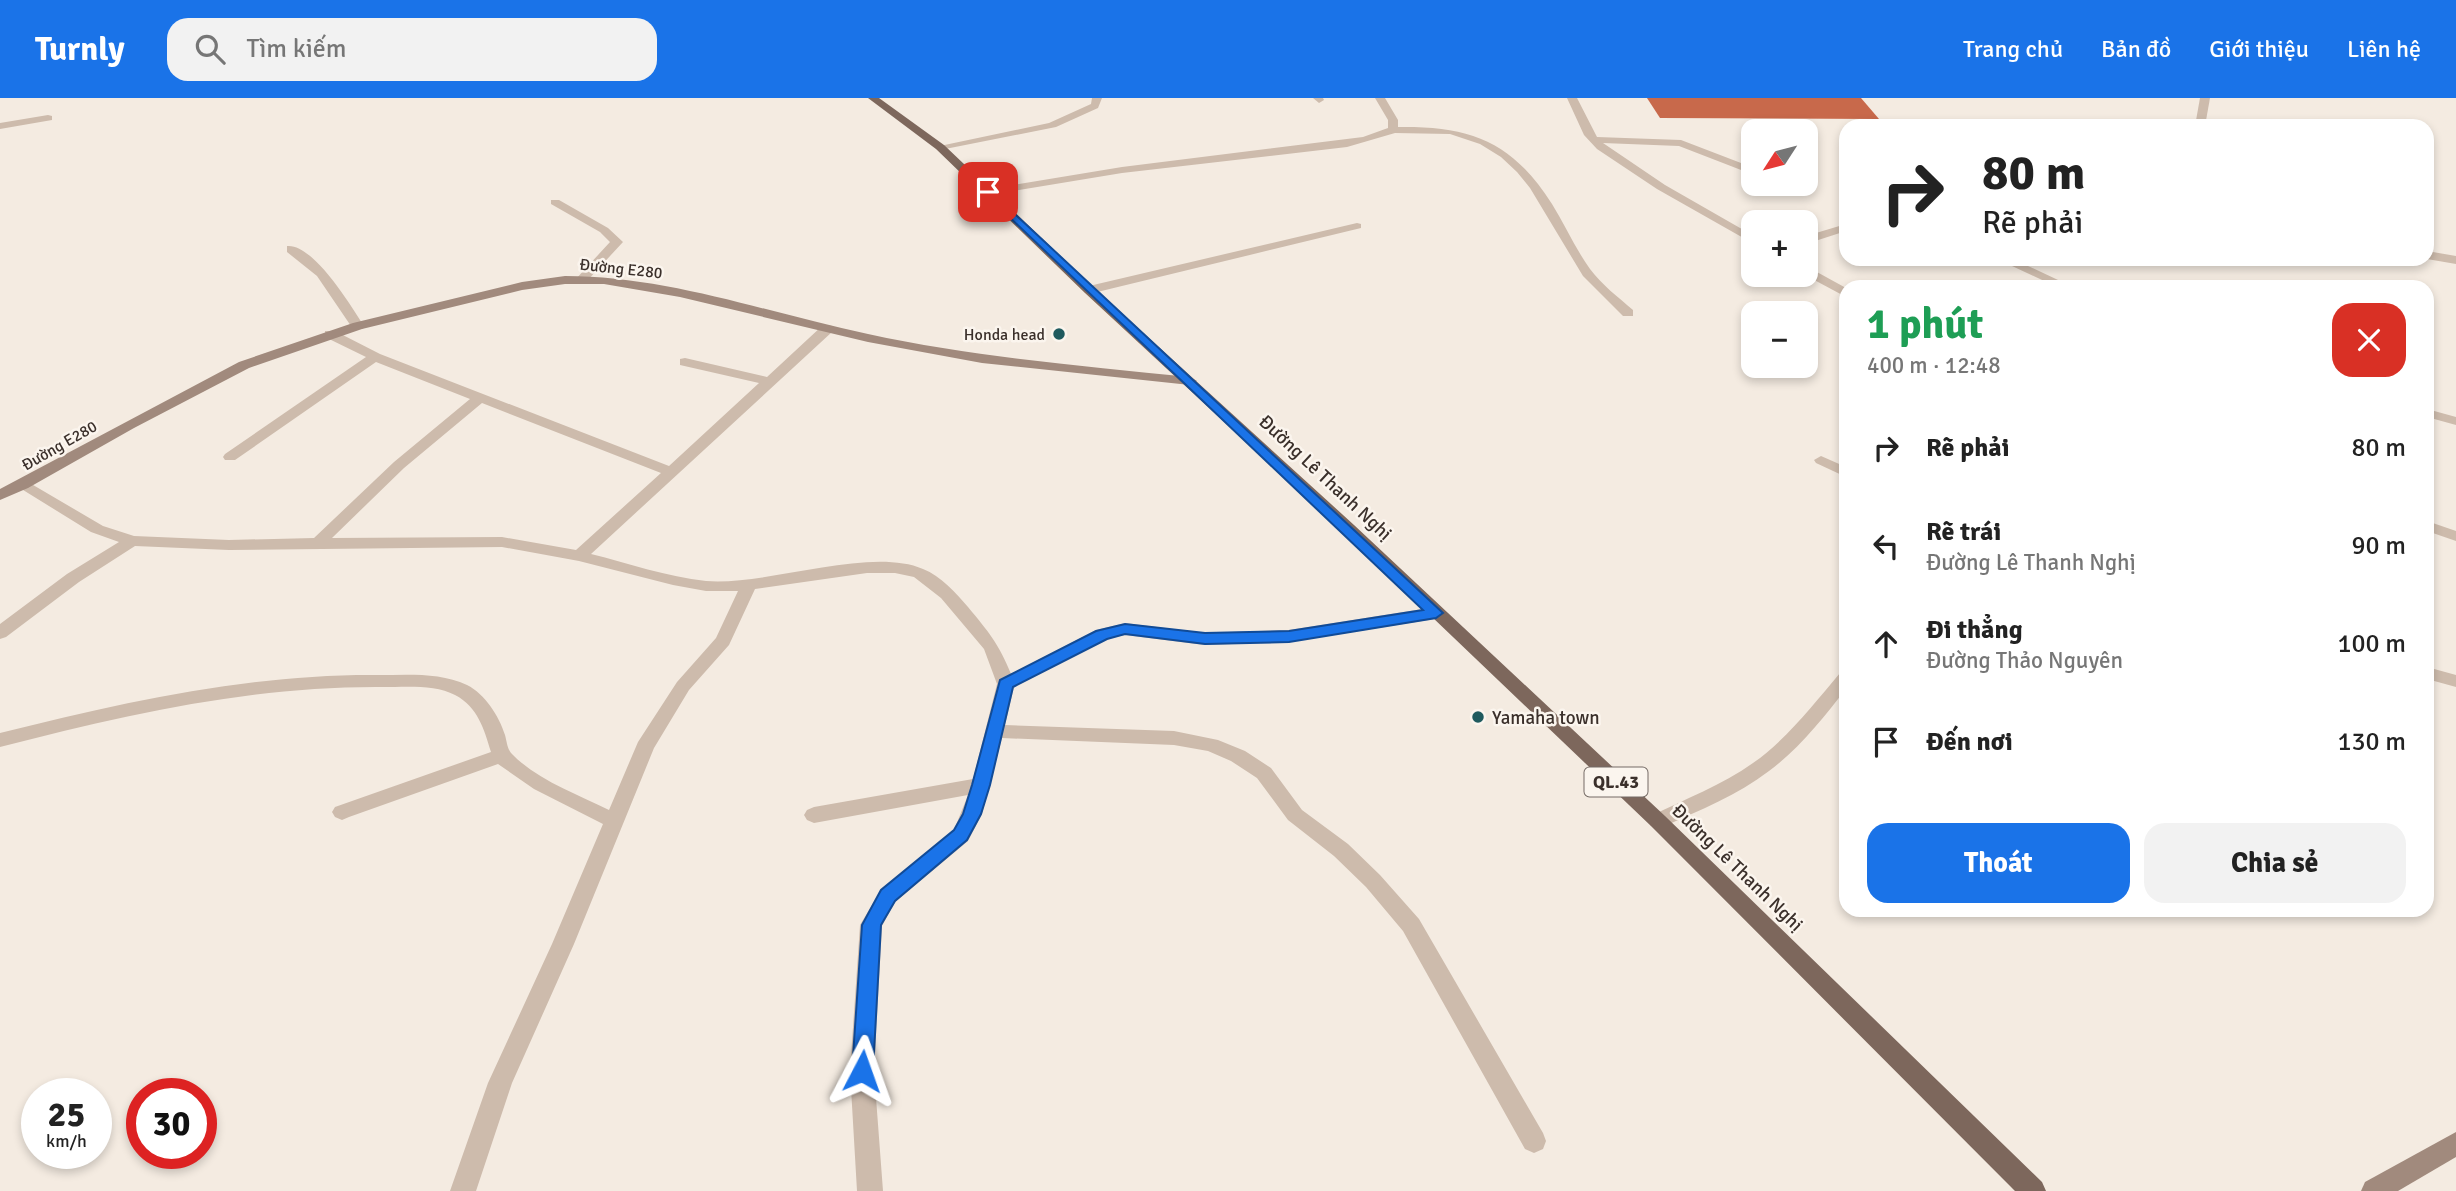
<!DOCTYPE html>
<html lang="vi">
<head>
<meta charset="utf-8">
<style>
	body { margin:0; font-family:Signika,sans-serif; background:#f2f2f2; color:#222; height:100vh; display:flex; flex-direction:column; font-size:26px; white-space:nowrap }
	* { box-sizing:border-box; margin:0 }
	p { font-size:23px; color:#767676 }
	.icon { flex:none; width:38px; height:38px; fill:none; stroke:currentColor; stroke-width:2; stroke-linecap:round; stroke-linejoin:round }
	.map { position:relative; flex:1; overflow:hidden }
	.drawer { position:absolute; left:1839px; top:182px; width:595px; height:637px; display:flex; flex-direction:column; background:#fff; border-radius:21px; box-shadow:0 4px 10px #0003 }
	.drawer>* { flex:none }
	.banner { position:absolute; left:1839px; top:21px; width:595px; height:147px; border-radius:21px; box-shadow:0 4px 10px #0003; background:#fff; color:#222; overflow:hidden }
	.needle { width:46px; rotate:234deg }
	.fabs { position:absolute; left:1741px; top:21px; display:grid; gap:14px }
	.fabs a { display:grid; place-items:center; width:77px; height:77px; border-radius:14px; background:#fff; box-shadow:0 4px 10px #0003; font-size:35px }
	.speed { position:absolute; left:21px; top:980px; display:flex; gap:14px; font-size:35px; font-weight:700; text-align:center }
	.speed>* { display:grid; place-content:center; width:91px; height:91px; border-radius:50%; background:#fff; box-shadow:0 4px 10px #0003; line-height:1 }
	.speed small { font-size:18px; font-weight:400 }
	.speed .limit { border:10px solid #d22; background:#fff; color:#111 }
	.pin { position:absolute; display:grid; place-items:center; width:60px; height:60px; color:#fff; margin:-30px; border-radius:14px; box-shadow:0 4px 10px #0006 }
	.me { position:absolute; width:77px; margin:-38px; rotate:4deg; stroke-linejoin:round; filter:drop-shadow(0 0 5px #0008) }
	.turn { display:flex; align-items:center; gap:24px; height:147px; padding:0 28px; font-size:32px }
	.turn .icon { width:91px; height:91px; stroke-width:2.5 }
	.turn b { display:block; font-size:49px; line-height:60px }
	.round { display:grid; place-items:center; flex:none; width:74px; height:74px; border-radius:21px; background:#f2f2f2 }
	.head { display:flex; align-items:center; justify-content:space-between; height:119px; padding:0 28px }
	h1 { font-size:42px; font-weight:800; line-height:52px; color:#1e9e55 }
	.cta { display:flex; gap:14px; margin-top:auto; padding:14px 28px }
	.cta a { flex:1; height:80px; border-radius:21px; background:#1a73e8; color:#fff; font-size:28px; font-weight:800; line-height:80px; text-align:center }
	.cta a+a { background:#f2f2f2; color:#222 }
	ul { padding:0; list-style:none }
	li { display:flex; align-items:center; gap:21px; height:98px; padding:0 28px }
	li div { flex:1 }
	li b { display:block; font-size:26px }
	li em { font-style:normal }
	header { display:flex; align-items:center; gap:42px; box-sizing:border-box; height:98px; padding:0 35px; background:#1a73e8; color:#fff }
	header strong { font-size:33px }
	nav { display:flex; gap:38px; margin-inline-start:auto; font-size:24px }
	.search { width:490px; height:63px; background:#f2f2f2; display:flex; align-items:center; gap:18px; box-sizing:border-box; padding:0 24px; border-radius:21px; color:#767676; font-size:26px }
	.map>svg:first-child { display:block }
	.building { fill:#c8694b }
	.lines { fill:none; stroke-linecap:round; stroke-linejoin:round }
	.lane { fill:#cdbbac; fill-rule:evenodd }
	.street { fill:#cdbbac; fill-rule:evenodd }
	.secondary { fill:#a18a7d; fill-rule:evenodd }
	.primary { fill:#7d675c; fill-rule:evenodd }
	.route { fill:#1a73e8; stroke:#114b97; stroke-width:2 }
	.poi-dot { fill:#1f5a5e; stroke:#fbf5ee; stroke-width:2.5 }
	.labels { text-anchor:middle; stroke-width:5; stroke-linejoin:round; paint-order:stroke }
	.far-street-label { font-size:16px; fill:#3b302b; stroke:#fbf5ee }
	.far-poi-label { font-size:16px; fill:#3b302b; stroke:#fbf5ee; text-anchor:end }
	.shield { fill:#fbf5ee; stroke:#756b66; stroke-width:2 }
	.shield-label { font-size:18px; font-weight:bold; fill:#3b302b }
	.street-label { font-size:19px; fill:#3b302b; stroke:#fbf5ee }
	.poi-label { font-size:19px; fill:#3b302b; stroke:#fbf5ee; text-anchor:start }
</style>
</head>
<body>
<header>
<strong>Turnly</strong>
<div class="search"><svg class="icon" aria-label="search" viewBox="0 0 24 24"><circle cx="10" cy="10" r="6"/><path d="M15 15l6 6"/></svg>Tìm kiếm</div>
<nav><a>Trang chủ</a><a>Bản đồ</a><a>Giới thiệu</a><a>Liên hệ</a></nav>
</header>
<div class="map">
<svg width="2456" height="1093" viewBox="0 0 2456 1093">
	<rect width="100%" height="100%" fill="#f4ebe1"/>
	<polygon class="building" points="1647,0 1861,0 1879,21 1660,20"/>
	<g class="lines">
		<g class="lane">
			<polygon points="1092,0 1102,0 1098,10 1056,29 940,52 935,49 1049,25 1091,6"/>
			<polygon points="1313,0 1323,0 1324,2 1319,5"/>
			<polygon points="2200,0 2210,0 2205,28 2195,28"/>
			<polygon points="48,17 52,18 52,22 0,31 0,25"/>
			<polygon points="1357,125 1361,126 1361,130 1089,196 1083,192 1089,188"/>
			<polygon points="2427,153 2456,158 2456,166 2427,161"/>
		</g>
		<g class="street">
			<path d="M 1375,0 L 1385,0 L 1398,22 L 1398,29 C 1470,28 1512,43 1552,106 C 1565,127 1575,150 1590,171 C 1602,187 1618,199 1633,212 L 1633,218 L 1623,218 L 1583,178 L 1530,90 L 1517,74 L 1501,59 L 1480,46 L 1450,36 L 1395,35 L 1347,49 L 1122,75 L 988,97 L 982,94 L 988,91 L 1122,69 L 1363,39 L 1388,30 L 1388,22 Z"/>
			<polygon points="1567,0 1577,0 1597,39 1681,42 1754,70 1754,77 1679,48 1603,45 1665,87 1754,138 1754,146 1657,91 1597,51 1584,37"/>
			<polygon points="551,102 559,102 608,130 623,144 585,185 581,186 575,182 610,144 600,134 551,106"/>
			<polygon points="1846,126 1846,133 1806,146 1806,138"/>
			<path d="M 287,148 C 313,145 351,208 364,228 L 363,231 L 353,231 L 317,178 L 287,154 Z"/>
			<polygon points="1997,161 2013,161 2073,189 2057,189"/>
			<polygon points="1806,168 1846,190 1846,199 1805,177"/>
			<polygon points="2369,184 2373,185 2375,189 2363,189"/>
			<path d="M 827,227 L 832,228 L 832,234 L 591,456 C 628,465 667,479 706,483 C 768,488 869,448 923,471 C 941,478 956,495 968,509 C 988,533 999,546 1011,576 L 1096,532 L 1125,525 L 1205,535 L 1289,532 L 1435,509 L 1441,511 L 1444,515 L 1435,521 L 1289,544 L 1205,547 L 1125,537 L 1107,541 L 1014,589 L 1005,627 L 1174,633 L 1218,642 L 1245,653 L 1271,670 L 1302,712 L 1348,746 L 1380,777 L 1419,821 L 1543,1035 L 1546,1043 L 1543,1051 L 1534,1055 L 1525,1051 L 1403,833 L 1366,789 L 1334,758 L 1288,722 L 1257,680 L 1231,663 L 1208,653 L 1174,647 L 1002,640 L 982,716 L 968,743 L 895,804 L 882,828 L 874,973 L 883,1093 L 857,1093 L 850,973 L 860,827 L 881,792 L 954,732 L 968,697 L 814,725 L 807,722 L 804,717 L 807,712 L 814,709 L 973,681 L 997,586 L 984,551 L 941,500 L 914,479 L 895,475 L 867,475 L 755,491 L 729,547 L 689,592 L 654,650 L 574,846 L 512,985 L 476,1093 L 450,1093 L 488,985 L 552,846 L 603,726 L 534,691 L 498,666 L 349,719 L 342,722 L 335,719 L 332,714 L 335,709 L 491,654 C 484,631 478,609 455,597 C 435,586 405,589 382,589 C 251,588 126,617 0,649 L 0,635 C 125,604 249,576 378,577 C 407,577 440,574 467,587 C 485,596 499,618 505,637 C 507,644 507,651 512,656 C 537,682 577,696 609,712 L 638,644 L 677,584 L 716,540 L 738,493 L 706,493 L 673,487 L 579,463 L 502,449 L 229,452 L 135,448 L 79,484 L 6,539 L 0,541 L 0,526 L 67,476 L 119,444 L 91,434 L 15,387 L 18,384 L 28,384 L 103,428 L 134,438 L 229,442 L 314,440 L 394,364 L 470,301 L 376,264 L 235,362 L 225,362 L 223,359 L 225,356 L 366,259 L 325,239 L 325,233 L 335,233 L 380,256 L 669,368 L 759,285 L 680,267 L 680,261 L 685,260 L 767,279 L 822,228 ZM 482,305 L 661,375 L 576,452 L 502,439 L 332,440 L 404,370 Z"/>
			<polygon points="2427,311 2456,319 2456,327 2427,319"/>
			<polygon points="1821,358 1846,369 1846,379 1816,365 1814,362"/>
			<polygon points="2427,423 2456,433 2456,443 2427,433"/>
			<polygon points="2427,569 2456,577 2456,589 2427,581"/>
			<path d="M 1846,573 L 1846,591 C 1823,620 1800,650 1769,673 C 1738,697 1700,712 1665,728 L 1658,731 L 1651,728 L 1648,723 L 1651,718 C 1685,701 1722,687 1753,665 C 1787,641 1813,607 1840,575 Z"/>
		</g>
		<g class="secondary">
			<path d="M 565,178 C 668,178 768,215 868,236 C 974,259 1082,268 1190,279 L 1197,283 L 1190,287 L 982,265 L 868,244 L 680,199 L 604,186 L 565,186 L 522,192 L 362,231 L 249,270 L 134,330 L 28,390 L 0,402 L 0,391 L 239,264 L 353,225 L 522,184 Z"/>
			<polygon points="2456,1034 2456,1059 2398,1093 2361,1093 2365,1084"/>
		</g>
		<polygon class="primary" points="868,0 879,0 944,47 1093,189 1354,427 1665,718 2042,1084 2046,1093 2015,1093 1651,728 1342,433 1085,195 936,51"/>
	</g>
	<polygon class="route" points="988,91 1443,515 1436,520 1289,544 1205,546 1125,536 1107,541 1013,589 990,687 981,716 967,742 895,803 881,827 873,973 870,980 862,982 855,980 852,973 862,827 881,792 954,732 963,716 972,687 1000,582 1096,533 1125,526 1205,535 1289,533 1423,512 985,96 985,92"/>
	<g class="poi-dot">
		<circle cx="1059" cy="236" r="7"/>
		<circle cx="1478" cy="619" r="7"/>
	</g>
	<g class="labels">
		<g class="far-street-label">
			<text transform="translate(621 170) rotate(6)" y="6">Đường E280</text>
			<text transform="translate(59 347) rotate(-30)" y="6">Đường E280</text>
		</g>
		<g class="far-poi-label">
			<text x="1045" y="242">Honda head</text>
		</g>
		<rect class="shield" x="1584.5" y="669.5" width="63" height="29" rx="5"/>
		<g class="shield-label">
			<text x="1616" y="690">QL.43</text>
		</g>
		<g class="street-label">
			<text transform="translate(1326 379) rotate(43)" y="7">Đường Lê Thanh Nghị</text>
			<text transform="translate(1738 769) rotate(44)" y="7">Đường Lê Thanh Nghị</text>
		</g>
		<g class="poi-label">
			<text x="1492" y="626">Yamaha town</text>
		</g>
	</g>
</svg>
<div class="fabs">
<a><svg class="needle" viewBox="-14 -14 28 28"><path d="M0-13l5 13h-10z" fill="#e53935"/><path d="M0 13l5-13h-10z" fill="#767676"/></svg></a>
<a>+</a>
<a>−</a>
</div>
<div class="speed"><div>25<small>km/h</small></div><div class="limit">30</div></div>
<div class="pin" style="left:988px;top:94px;background:#d93025"><svg class="icon" aria-label="arrive" viewBox="0 0 24 24"><path d="M6 21V4h12l-3 4 3 4H6"/></svg></div>
<svg class="me" style="left:862px;top:973px" viewBox="-20 -20 40 40"><path d="M0-17L14 15 0 8-14 15z" fill="#1a73e8" stroke="#fff" stroke-width="4"/></svg>
<div class="banner">
<div class="turn"><svg class="icon" aria-label="right" viewBox="0 0 24 24"><path d="M7 20v-9h11M14 6l5 5-5 5"/></svg><div><b>80 m</b>Rẽ phải</div></div>
</div>
<section class="drawer">
<div class="head"><div><h1>1 phút</h1><p>400 m · 12:48</p></div><a class="round" style="background:#d93025;color:#fff"><svg class="icon" aria-label="close" viewBox="0 0 24 24"><path d="M6 6l12 12M18 6L6 18"/></svg></a></div>
<ul>
<li><svg class="icon" aria-label="right" viewBox="0 0 24 24"><path d="M7 20v-9h11M14 6l5 5-5 5"/></svg><div><b>Rẽ phải</b></div><em>80 m</em></li>
<li><svg class="icon" aria-label="left" viewBox="0 0 24 24"><path d="M17 20v-9H6M10 6l-5 5 5 5"/></svg><div><b>Rẽ trái</b><p>Đường Lê Thanh Nghị</p></div><em>90 m</em></li>
<li><svg class="icon" aria-label="ahead" viewBox="0 0 24 24"><path d="M12 20V5M6 11l6-6 6 6"/></svg><div><b>Đi thẳng</b><p>Đường Thảo Nguyên</p></div><em>100 m</em></li>
<li><svg class="icon" aria-label="arrive" viewBox="0 0 24 24"><path d="M6 21V4h12l-3 4 3 4H6"/></svg><div><b>Đến nơi</b></div><em>130 m</em></li>
</ul>
<div class="cta"><a>Thoát</a><a>Chia sẻ</a></div>
</section>
</div>
</body>
</html>
